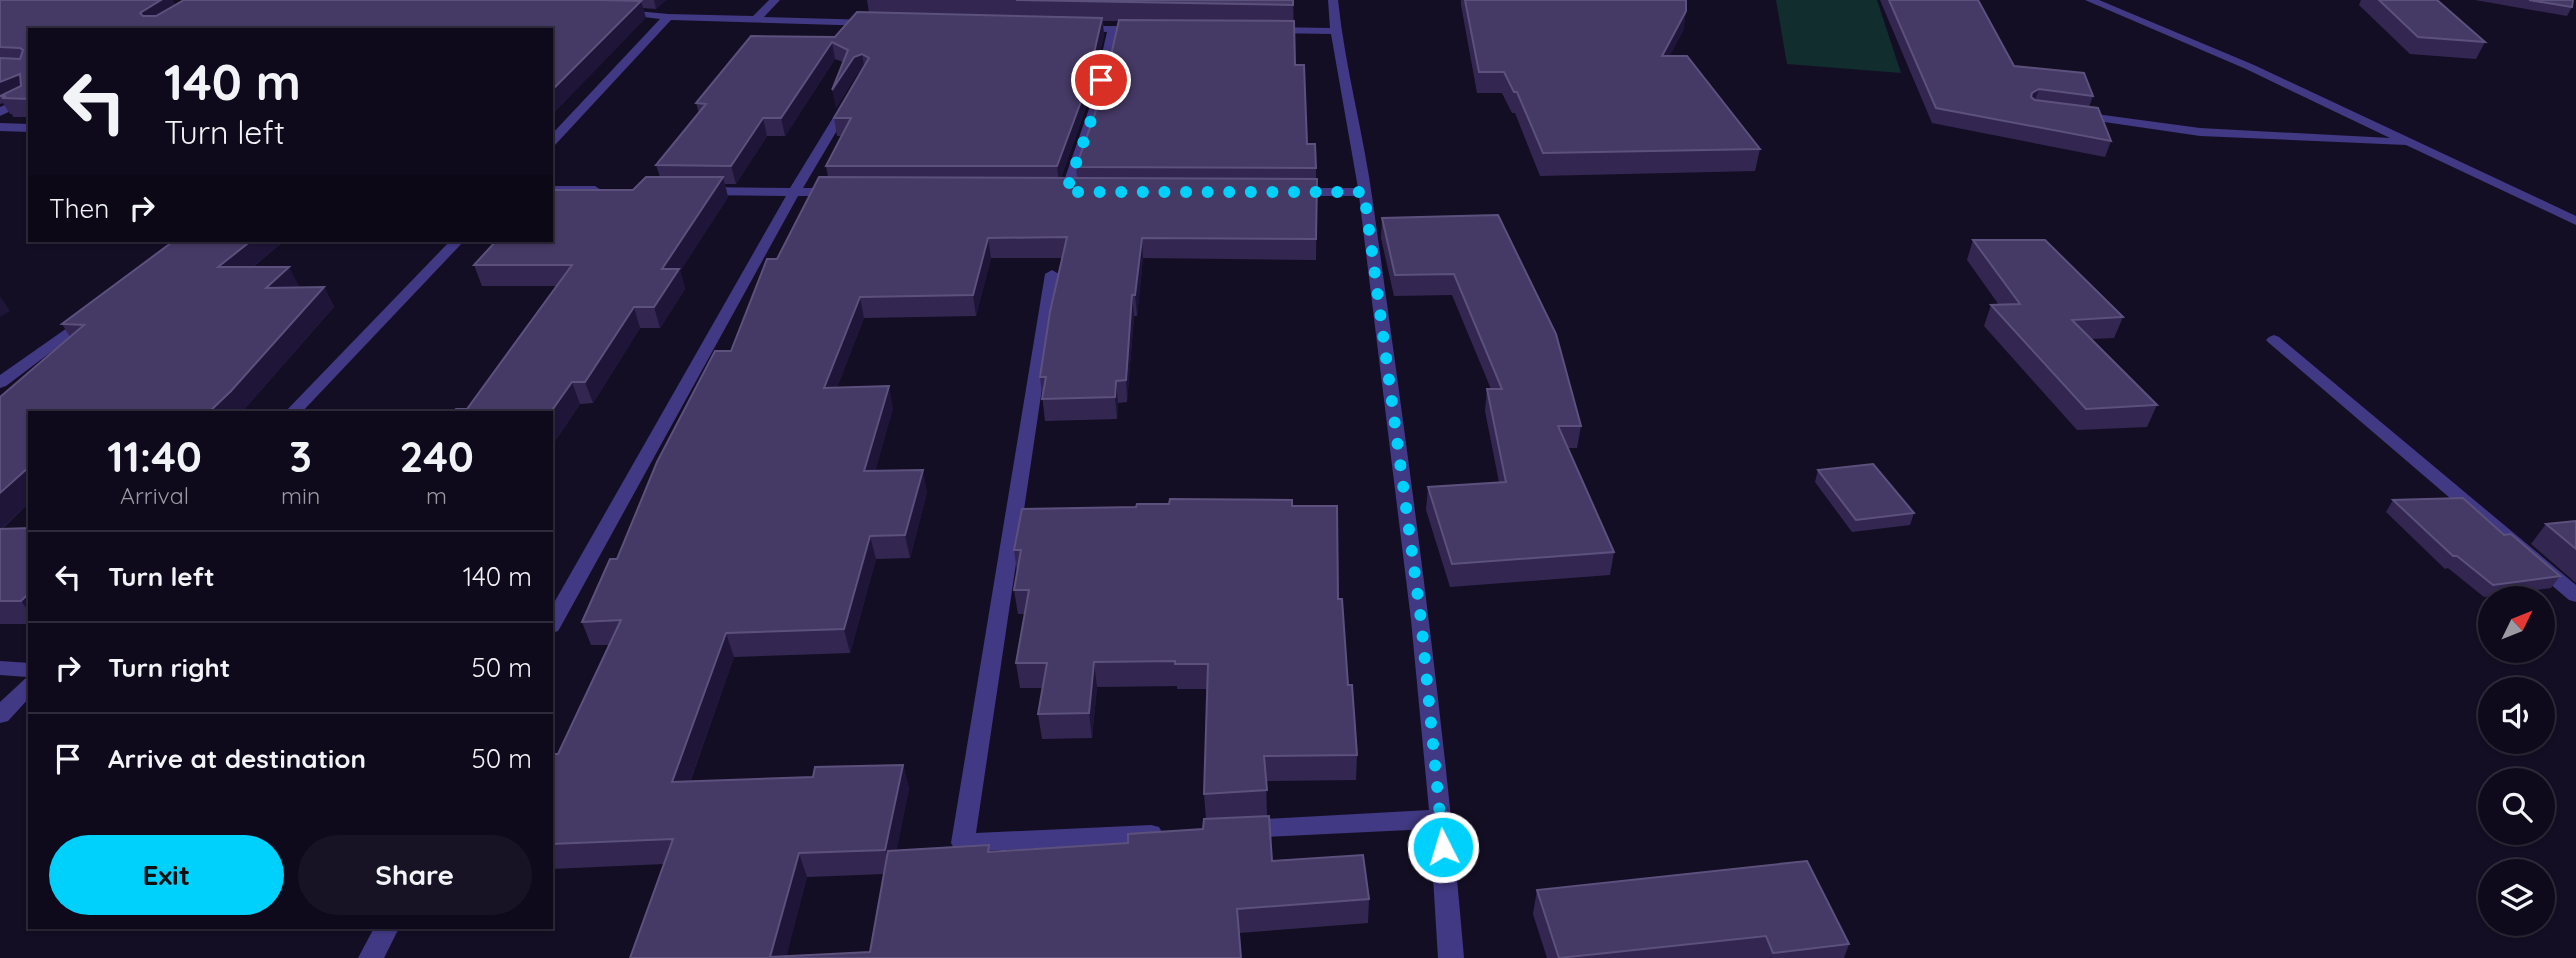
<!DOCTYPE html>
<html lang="en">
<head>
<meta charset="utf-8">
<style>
	body { margin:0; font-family:Quicksand,sans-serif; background:#181324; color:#f1f3f6; height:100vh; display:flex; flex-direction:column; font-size:26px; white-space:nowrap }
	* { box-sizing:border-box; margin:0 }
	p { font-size:23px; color:#9b9aa3 }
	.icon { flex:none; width:38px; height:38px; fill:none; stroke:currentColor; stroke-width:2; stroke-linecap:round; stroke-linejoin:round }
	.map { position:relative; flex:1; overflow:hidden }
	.drawer { position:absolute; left:28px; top:411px; width:525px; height:518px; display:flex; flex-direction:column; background:#0f0a1b; border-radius:0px; box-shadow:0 2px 5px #0004,0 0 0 2px #2f2b3a }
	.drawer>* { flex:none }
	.hud { position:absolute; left:28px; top:28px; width:525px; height:214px; border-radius:0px; box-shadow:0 2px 5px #0004,0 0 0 2px #2f2b3a; background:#0f0a1b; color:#f1f3f6; overflow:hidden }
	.needle { width:46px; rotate:47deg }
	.tools { position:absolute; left:2478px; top:586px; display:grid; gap:14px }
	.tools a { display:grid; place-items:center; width:77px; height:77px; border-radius:50%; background:#0f0a1b; box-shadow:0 2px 5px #0004,0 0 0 2px #2f2b3a; font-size:35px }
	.pin { position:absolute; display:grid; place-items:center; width:60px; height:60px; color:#fff; margin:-30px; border:4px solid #fff; border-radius:50%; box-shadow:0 2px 7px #0007 }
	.me { position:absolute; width:77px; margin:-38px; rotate:355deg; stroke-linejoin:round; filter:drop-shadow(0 0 5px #0008) }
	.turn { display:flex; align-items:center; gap:24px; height:147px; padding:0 21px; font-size:32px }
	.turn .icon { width:91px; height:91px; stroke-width:2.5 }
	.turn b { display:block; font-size:49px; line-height:60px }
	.then { display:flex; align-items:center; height:66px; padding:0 21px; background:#0003; gap:14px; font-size:26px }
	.eta { display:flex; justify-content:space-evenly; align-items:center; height:119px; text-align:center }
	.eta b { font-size:42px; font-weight:700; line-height:49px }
	.primary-button { display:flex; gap:14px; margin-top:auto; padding:14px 21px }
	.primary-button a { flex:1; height:80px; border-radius:42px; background:#00d0fc; color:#111; font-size:28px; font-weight:700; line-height:80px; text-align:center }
	.primary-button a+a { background:#181324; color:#f1f3f6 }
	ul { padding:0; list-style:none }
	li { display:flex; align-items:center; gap:21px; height:91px; padding:0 21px; border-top:2px solid #2f2b3a }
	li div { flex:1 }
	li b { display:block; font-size:26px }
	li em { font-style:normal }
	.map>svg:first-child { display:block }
	.green { fill:#112d2e }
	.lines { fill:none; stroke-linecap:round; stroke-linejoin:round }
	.minor { fill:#413983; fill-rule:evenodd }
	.wall { fill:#332752; fill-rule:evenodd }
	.shaded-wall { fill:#1f1538 }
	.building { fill:#453965; stroke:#5c517d; stroke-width:2 }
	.route { stroke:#00d0fc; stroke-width:12; stroke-dasharray:0 21.6 }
</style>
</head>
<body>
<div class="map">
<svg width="2576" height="958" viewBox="0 0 2576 958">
	<rect width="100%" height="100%" fill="#140e24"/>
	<polygon class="green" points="1776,0 1877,0 1901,73 1787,64"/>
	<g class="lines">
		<g class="minor">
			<polygon points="769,0 780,0 764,17 872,20 877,23 872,26 671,20 555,145 551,146 551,135 660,19 620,14 615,11 616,9 668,14 753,16"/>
			<path d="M 1328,0 L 1338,0 C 1345,68 1364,135 1373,203 C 1408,454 1443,705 1464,958 L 1438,958 L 1430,829 L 1245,838 L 1237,836 L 1233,829 L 1237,822 L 1245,820 L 1429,810 L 1411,620 L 1359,196 L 1295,196 L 1289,192 L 1295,188 L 1358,188 L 1331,34 L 1271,33 L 1266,30 L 1271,27 L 1330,28 Z"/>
			<polygon points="2085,0 2099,0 2254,65 2576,216 2576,225 2406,145 2200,136 2077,118 2077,114 2081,112 2200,128 2390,138 2246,69"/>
			<polygon points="1082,26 1141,26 1146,29 1141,32 1118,32 1102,106 1072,192 1066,196 1060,192 1090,106 1107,32 1078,31 1078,27"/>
			<polygon points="30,94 30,102 0,116 0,107"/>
			<polygon points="842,103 852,105 803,188 836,188 842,192 836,196 798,196 561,626 558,631 551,633 551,608 786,196 703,195 697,191 703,187 790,188"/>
			<polygon points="0,123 30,124 30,132 0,131"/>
			<polygon points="551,186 595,186 601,190 595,194 551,194"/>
			<polygon points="451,240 465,240 301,413 284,413"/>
			<polygon points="1052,270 1059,274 976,833 1151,825 1159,827 1163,834 1159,841 1151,843 963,852 955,850 951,843 1045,274"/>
			<polygon points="87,314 94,318 92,321 6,386 0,388 0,375"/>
			<polygon points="2274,335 2279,337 2576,585 2576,602 2569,600 2269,343 2266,340 2269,337"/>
			<polygon points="0,661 30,663 30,697 8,721 0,723 0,702 27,677 0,675"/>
			<polygon points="374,928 399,928 384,958 358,958"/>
		</g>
	</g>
	<g class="wall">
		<polygon points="0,0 176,5 184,0 666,0 656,9 643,8 646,18 30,30 30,117 13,117 12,114 10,114 3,103 0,104"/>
		<path d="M 867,0 L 1293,0 L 1295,65 L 1307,144 L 1316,168 L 1316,179 L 1317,179 L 1316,260 L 1143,258 L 1137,316 L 1134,316 L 1127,402 L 1118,403 L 1117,419 L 1045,421 L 1040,377 L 1062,258 L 991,258 L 976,316 L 864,318 L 837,387 L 893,408 L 875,471 L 927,492 L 910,558 L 876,559 L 850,653 L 734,657 L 690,782 L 813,777 L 903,765 L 909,789 L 896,851 L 990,852 L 1128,843 L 1203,829 L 1206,819 L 1204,794 L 1207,689 L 1177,689 L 1177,686 L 1097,687 L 1092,738 L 1042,739 L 1038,714 L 1043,688 L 1020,688 L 1016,663 L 1025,614 L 1018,614 L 1014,590 L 1017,572 L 1014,550 L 1292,506 L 1338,599 L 1357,755 L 1356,780 L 1266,781 L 1267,816 L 1272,861 L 1369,899 L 1368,923 L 1239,933 L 1241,958 L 630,958 L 664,864 L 551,869 L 551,754 L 558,754 L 609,645 L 591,645 L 582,622 L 731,351 L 777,259 L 828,177 L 826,166 L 841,136 L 837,136 L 834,118 L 861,72 L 857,74 L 836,108 L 843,62 L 835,59 L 785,136 L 767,136 L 736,184 L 725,184 L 728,197 L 680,271 L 685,289 L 660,328 L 640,328 L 593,403 L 580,404 L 551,447 L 551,413 L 467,409 L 557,286 L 482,286 L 474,265 L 660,177 L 656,165 L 699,113 L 696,103 L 835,37 L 869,12 ZM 1103,21 L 1119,21 L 1103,91 L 1076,167 L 1077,178 L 1061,178 L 1087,105 L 1104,35 ZM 884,874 L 870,952 L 786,956 L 807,877 Z"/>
		<polygon points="1461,0 1686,0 1686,11 1683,31 1669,56 1760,149 1755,171 1540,176 1515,113 1512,113 1502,93 1477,93 1461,5"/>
		<polygon points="1880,0 1978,0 2014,66 2093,96 2089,107 2111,141 2105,157 1932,123"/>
		<polygon points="2361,0 2437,0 2485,42 2476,59 2410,54 2359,5"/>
		<polygon points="2475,0 2573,0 2572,7 2567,16"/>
		<polygon points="1498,215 1581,426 1577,448 1568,448 1614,552 1610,575 1450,587 1426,510 1428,487 1499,482 1485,411 1487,389 1491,389 1452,295 1394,296 1381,238 1382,218"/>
		<polygon points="175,240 285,240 253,267 299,286 298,287 324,287 334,307 241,413 30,413 30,502 2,529 30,528 30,624 0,624 0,397 70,337 62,324"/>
		<polygon points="1973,240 2123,317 2114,338 2092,339 2157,405 2147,427 2077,430 1984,326 1991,305 1999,305 1967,260"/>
		<polygon points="1818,470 1914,513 1910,525 1852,532 1815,482"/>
		<polygon points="2393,500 2504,535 2560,576 2551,588 2484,597 2448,568 2445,569 2386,512"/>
		<polygon points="2576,521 2576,583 2531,544 2546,524"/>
		<polygon points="1537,890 1849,944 1844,958 1547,958 1533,914"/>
	</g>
	<g class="shaded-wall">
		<polygon points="161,0 173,0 179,11 148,30 140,13"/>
		<polygon points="654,0 666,0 656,9"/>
		<polygon points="641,1 646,18 551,116 551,91"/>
		<polygon points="1686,11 1683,31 1659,77 1662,56"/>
		<polygon points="1102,18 1104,35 1087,105 1059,184 1057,166"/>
		<polygon points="832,42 835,59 785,136 781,118"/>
		<polygon points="862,54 865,71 857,74 836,108 832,90 854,57"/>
		<polygon points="20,74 30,90 0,96 0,82"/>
		<polygon points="2039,89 2034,103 2027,108 2032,93"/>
		<polygon points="763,118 767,136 736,184 731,166"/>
		<polygon points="723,177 728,197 680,271 685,289 660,328 654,307 662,269"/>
		<polygon points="988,238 991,258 976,316 973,295"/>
		<polygon points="1142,238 1143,258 1137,316 1135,295"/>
		<polygon points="252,240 285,240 228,287 218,267"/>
		<polygon points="289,267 299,286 276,308 266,288"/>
		<polygon points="324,287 334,307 242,412 241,413 208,413"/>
		<polygon points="1132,295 1134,316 1127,402 1126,380"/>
		<polygon points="0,296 10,311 0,317"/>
		<polygon points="860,297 864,318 829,409 824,388"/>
		<polygon points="634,307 640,328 593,403 585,382"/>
		<polygon points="1116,381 1118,403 1117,419 1115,397"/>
		<polygon points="572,382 580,404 551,447 550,413"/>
		<polygon points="889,386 893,408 869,494 864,471"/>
		<polygon points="30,466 30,502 0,530 0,493"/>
		<polygon points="923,470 927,492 910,558 905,535"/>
		<polygon points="870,536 876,559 850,653 844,629"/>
		<polygon points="30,592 30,613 21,601"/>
		<polygon points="726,633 734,657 681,806 672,782"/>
		<polygon points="1094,662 1097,687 1092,738 1089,713"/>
		<polygon points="903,765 909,789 892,874 885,850"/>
		<polygon points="799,853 807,877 786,958 770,957"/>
	</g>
	<g class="building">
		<polygon points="0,0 161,0 140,13 143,16 156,16 184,0 602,0 641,1 551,91 551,30 30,30 30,99 2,98 6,96 0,96 21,86 20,74 0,82 0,58 20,59 23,50 20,48 0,47"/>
		<polygon points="1016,0 1293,0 1293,5"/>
		<polygon points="1465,0 1686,0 1686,11 1662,56 1687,56 1760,149 1543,153 1517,92 1514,92 1504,72 1479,72"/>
		<polygon points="1889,0 1978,0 2014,66 2084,73 2093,96 2039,89 2032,93 2031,97 2035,100 2098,108 2111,141 1936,108"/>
		<polygon points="2379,0 2437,0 2485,42 2418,37"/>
		<polygon points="2529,0 2573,0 2572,7"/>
		<polygon points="857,12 1102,18 1086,88 1057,166 826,166 851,118 834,118 869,58 862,54 854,57 832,90 848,50 832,42 781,118 763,118 731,166 656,165 706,104 696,103 751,36 835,37"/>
		<polygon points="1119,20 1294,21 1295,65 1304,65 1307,144 1315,144 1316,168 1076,167 1103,91"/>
		<polygon points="646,177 723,177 662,269 679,269 654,307 634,307 585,382 572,382 550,413 453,413 456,409 467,409 572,265 474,265 497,240 551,240 551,190 633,190"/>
		<polygon points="819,177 1317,179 1316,239 1142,238 1135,295 1132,295 1126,380 1116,381 1115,397 1042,399 1046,377 1040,377 1050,312 1067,237 988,238 973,295 860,297 824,388 889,386 864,471 923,470 905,535 870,536 844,629 726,633 672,782 813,777 815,767 903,765 885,850 799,853 770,957 870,952 888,851 989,845 988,852 1128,843 1128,834 1203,829 1204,819 1269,816 1272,861 1363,855 1369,899 1237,909 1241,958 630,958 673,839 551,844 551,754 558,754 621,620 582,622 610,559 617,559 657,462 715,351 731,351 767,259 777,259"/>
		<polygon points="1498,215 1556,334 1581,426 1558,426 1614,552 1452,564 1428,487 1506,482 1487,389 1502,389 1454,274 1395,275 1382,218"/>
		<polygon points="175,240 252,240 218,267 289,267 266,288 324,287 231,391 208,413 30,413 30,466 0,493 0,397 84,325 62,324"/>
		<polygon points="1973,240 2045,240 2123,317 2072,320 2157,405 2086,409 1991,305 2020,304"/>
		<polygon points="1873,464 1914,513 1856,520 1818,470"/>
		<polygon points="2463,498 2504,535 2511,534 2560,576 2493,585 2457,556 2453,556 2393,500"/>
		<polygon points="1170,499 1292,500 1292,506 1337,506 1338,599 1342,599 1348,685 1352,685 1357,755 1264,756 1267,790 1204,794 1208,664 1175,664 1175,661 1094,662 1089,713 1038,714 1047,663 1016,663 1029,590 1014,590 1021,550 1014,550 1022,509 1136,507 1137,504 1169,504"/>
		<polygon points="2576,521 2576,549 2546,524"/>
		<polygon points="30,528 30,592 21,601 0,601 0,529"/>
		<polygon points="1807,861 1849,944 1773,953 1766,936 1559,958 1537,890"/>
	</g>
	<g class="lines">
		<polyline class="route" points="1101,80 1096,106 1066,192 1364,192 1421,620 1443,847"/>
	</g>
</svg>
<div class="tools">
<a><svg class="needle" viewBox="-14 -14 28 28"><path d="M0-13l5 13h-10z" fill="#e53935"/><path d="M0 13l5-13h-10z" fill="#9b9aa3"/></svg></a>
<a><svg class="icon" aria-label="sound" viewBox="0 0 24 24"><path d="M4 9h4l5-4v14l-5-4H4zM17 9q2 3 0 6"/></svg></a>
<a><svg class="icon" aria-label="search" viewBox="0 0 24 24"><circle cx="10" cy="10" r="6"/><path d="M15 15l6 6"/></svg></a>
<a><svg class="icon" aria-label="layers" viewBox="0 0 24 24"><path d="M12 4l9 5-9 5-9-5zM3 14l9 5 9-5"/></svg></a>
</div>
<div class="pin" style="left:1101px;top:80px;background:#d93025"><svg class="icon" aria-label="arrive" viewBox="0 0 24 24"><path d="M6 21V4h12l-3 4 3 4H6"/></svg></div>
<svg class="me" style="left:1443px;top:847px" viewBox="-20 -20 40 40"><circle r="17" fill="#00d0fc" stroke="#fff" stroke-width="3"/><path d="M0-11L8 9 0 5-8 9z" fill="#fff"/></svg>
<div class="hud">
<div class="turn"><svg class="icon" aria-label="left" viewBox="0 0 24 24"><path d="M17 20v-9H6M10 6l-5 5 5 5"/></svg><div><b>140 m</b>Turn left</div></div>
<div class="then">Then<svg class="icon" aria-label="right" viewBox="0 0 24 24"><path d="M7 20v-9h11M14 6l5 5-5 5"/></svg></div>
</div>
<section class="drawer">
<div class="eta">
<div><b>11:40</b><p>Arrival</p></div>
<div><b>3</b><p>min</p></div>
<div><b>240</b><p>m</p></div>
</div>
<ul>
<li><svg class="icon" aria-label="left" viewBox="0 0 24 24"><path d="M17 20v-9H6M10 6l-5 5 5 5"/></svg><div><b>Turn left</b></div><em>140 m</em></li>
<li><svg class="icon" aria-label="right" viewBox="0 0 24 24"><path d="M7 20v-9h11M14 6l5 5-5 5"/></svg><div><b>Turn right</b></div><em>50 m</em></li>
<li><svg class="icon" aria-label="arrive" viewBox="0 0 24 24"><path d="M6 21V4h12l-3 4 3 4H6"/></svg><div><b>Arrive at destination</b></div><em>50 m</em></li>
</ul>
<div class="primary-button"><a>Exit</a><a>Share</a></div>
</section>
</div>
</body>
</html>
